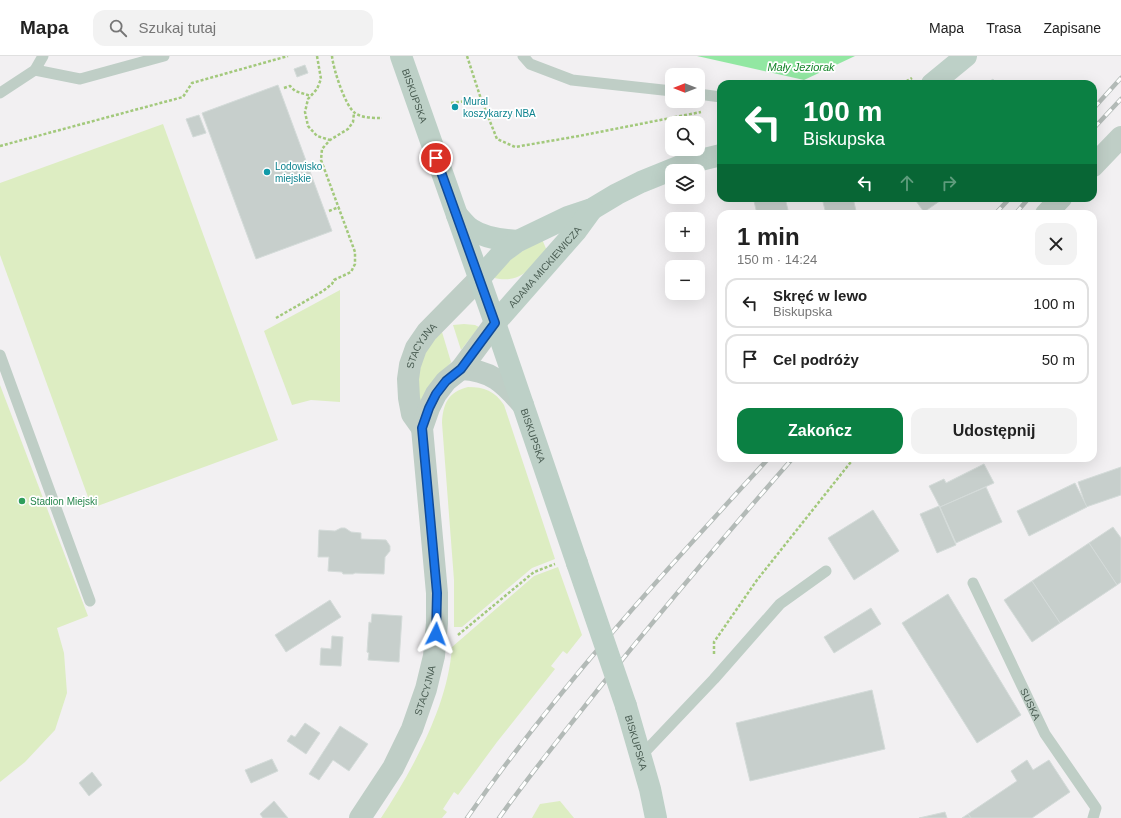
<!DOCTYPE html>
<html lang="pl">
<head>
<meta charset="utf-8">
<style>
	body { margin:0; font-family:Arial,sans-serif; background:#f2f2f2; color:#222; height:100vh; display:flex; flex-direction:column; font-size:15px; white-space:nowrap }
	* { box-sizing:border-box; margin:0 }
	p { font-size:13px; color:#767676 }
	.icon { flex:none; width:22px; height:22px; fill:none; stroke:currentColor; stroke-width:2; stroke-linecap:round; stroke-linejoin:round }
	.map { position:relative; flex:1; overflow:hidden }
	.sheet { position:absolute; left:717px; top:154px; width:380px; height:252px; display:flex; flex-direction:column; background:#fff; border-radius:12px; box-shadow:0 4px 16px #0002 }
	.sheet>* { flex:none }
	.top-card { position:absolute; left:717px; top:24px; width:380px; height:122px; border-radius:12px; box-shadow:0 4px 16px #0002; background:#0b8043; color:#fff; overflow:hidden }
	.needle { width:26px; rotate:270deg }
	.buttons { position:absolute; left:665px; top:12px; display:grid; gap:8px }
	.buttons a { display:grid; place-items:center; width:40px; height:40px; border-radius:8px; background:#fff; box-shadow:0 4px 16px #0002; font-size:20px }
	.pin { position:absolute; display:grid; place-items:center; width:34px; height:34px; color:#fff; margin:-17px; border:2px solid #fff; border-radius:50%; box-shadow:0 1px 4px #0007 }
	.me { position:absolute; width:44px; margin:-22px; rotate:3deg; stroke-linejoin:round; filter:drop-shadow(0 0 3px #0008) }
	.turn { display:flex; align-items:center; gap:14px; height:84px; padding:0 20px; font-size:18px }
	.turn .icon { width:52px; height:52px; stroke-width:2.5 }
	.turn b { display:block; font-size:28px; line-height:34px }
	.lanes { display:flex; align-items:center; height:38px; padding:0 20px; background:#0003; justify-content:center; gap:20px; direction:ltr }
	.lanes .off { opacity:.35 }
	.round { display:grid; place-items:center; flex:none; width:42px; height:42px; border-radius:12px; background:#f2f2f2 }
	.summary { display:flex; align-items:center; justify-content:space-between; height:68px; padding:0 20px }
	h1 { font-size:24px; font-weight:700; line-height:30px }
	.primary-button { display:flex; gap:8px; margin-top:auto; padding:8px 20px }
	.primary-button a { flex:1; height:46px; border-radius:12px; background:#0b8043; color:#fff; font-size:16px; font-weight:700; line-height:46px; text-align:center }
	.primary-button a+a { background:#f2f2f2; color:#222 }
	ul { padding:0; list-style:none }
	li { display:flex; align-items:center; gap:12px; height:50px; margin:0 8px 6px; padding:0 12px; border:2px solid #e0e0e0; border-radius:12px }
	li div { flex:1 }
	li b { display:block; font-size:15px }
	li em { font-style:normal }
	header { display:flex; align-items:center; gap:24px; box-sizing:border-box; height:56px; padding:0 20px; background:#fff; border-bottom:1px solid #e0e0e0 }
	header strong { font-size:19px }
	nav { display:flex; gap:22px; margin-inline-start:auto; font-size:14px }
	.search { width:280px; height:36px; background:#f2f2f2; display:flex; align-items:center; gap:10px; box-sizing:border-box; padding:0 14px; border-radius:12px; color:#767676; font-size:15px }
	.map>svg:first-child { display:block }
	.green { fill:#ddedc2 }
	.water { fill:#92e7a2 }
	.building { fill:#c7cfcc; stroke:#d4dbd9 }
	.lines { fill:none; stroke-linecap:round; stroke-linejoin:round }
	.path { stroke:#a3c97c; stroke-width:2.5; stroke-dasharray:3 2; stroke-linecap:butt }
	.lane { stroke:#bfcec6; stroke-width:11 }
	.street { stroke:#bfcec6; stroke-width:22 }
	.secondary { stroke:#bdd0c7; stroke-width:22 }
	.rail-casing { stroke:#b3bab7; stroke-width:4.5 }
	.rail { stroke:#fff; stroke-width:3; stroke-dasharray:9; stroke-linecap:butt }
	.secondary-bridge { stroke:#bdd0c7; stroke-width:22 }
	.route-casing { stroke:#114b97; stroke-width:10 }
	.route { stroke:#1a73e8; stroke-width:7 }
	.culture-dot { fill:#0f9aa8; stroke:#fff; stroke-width:1.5 }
	.leisure-dot { fill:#2e9e5b; stroke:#fff; stroke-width:1.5 }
	.labels { text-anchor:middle; stroke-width:3.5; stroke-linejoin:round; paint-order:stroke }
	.street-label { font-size:10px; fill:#495c52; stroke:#fff }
	.culture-label { font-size:10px; fill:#0d838f; stroke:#fff; text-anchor:start }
	.leisure-label { font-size:10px; fill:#27864d; stroke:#fff; text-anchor:start }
	.water-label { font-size:11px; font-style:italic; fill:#15862a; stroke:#fff }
</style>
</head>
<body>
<header>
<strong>Mapa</strong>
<div class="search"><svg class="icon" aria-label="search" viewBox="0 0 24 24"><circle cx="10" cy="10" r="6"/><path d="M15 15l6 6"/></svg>Szukaj tutaj</div>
<nav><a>Mapa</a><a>Trasa</a><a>Zapisane</a></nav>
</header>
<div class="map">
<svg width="1121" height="762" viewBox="0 0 1121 762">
	<rect width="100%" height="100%" fill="#f2f0f2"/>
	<g class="green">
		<polygon points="163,68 278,384 92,452 0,199 0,127"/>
		<path d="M 542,183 L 547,195 C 530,212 521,228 494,222 L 500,211 L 521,196 Z"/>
		<polygon points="340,234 340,346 311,344 292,349 264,275"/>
		<polygon points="464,268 475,269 479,271 461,294 453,269"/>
		<path d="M 442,276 L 451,306 L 428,335 L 420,352 C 418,330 416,305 431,287 C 434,283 439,279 442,276 Z"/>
		<polygon points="0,329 88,560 57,572 64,597 67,637 55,674 25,706 0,726"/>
		<path d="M 468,331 C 484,331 495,335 504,349 L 555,503 L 532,512 L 462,571 L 454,571 L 454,524 L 442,367 C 443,348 448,336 468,331 Z"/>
		<path d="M 558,511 L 582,579 L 567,598 L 563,595 L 551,610 L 555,613 L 497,686 L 458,739 L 454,736 L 443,753 L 447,756 L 442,762 L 381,762 C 413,713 448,650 452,591 L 534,520 Z"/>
		<polygon points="560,745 574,762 532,762 540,748"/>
	</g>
	<polygon class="water" points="697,0 855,0 804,24"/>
	<g class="building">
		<polygon points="305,9 308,17 297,21 294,13"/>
		<polygon points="993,23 996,28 986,28"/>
		<polygon points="278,29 332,175 256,203 202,57"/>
		<polygon points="199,59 206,77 193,81 186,63"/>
		<polygon points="764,142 785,142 789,158 757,158 754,145"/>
		<polygon points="822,142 853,142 856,155 844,158 826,158"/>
		<polygon points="921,142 944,142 924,156 916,145"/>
		<polygon points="984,408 994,427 940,451 929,430 944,423 946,427"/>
		<polygon points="1121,411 1121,439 1086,451 1078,426"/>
		<polygon points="1075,427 1087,451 1029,480 1017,455"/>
		<polygon points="986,431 1002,466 956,487 940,451"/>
		<polygon points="939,450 956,489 937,497 920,458"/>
		<polygon points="873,454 899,495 854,524 828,482"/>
		<polygon points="1113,471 1121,482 1121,526 1117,529 1089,487"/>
		<polygon points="341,472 345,472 351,476 361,477 361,483 386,484 390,490 390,495 385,501 384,518 355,517 353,518 343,518 342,516 328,515 329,501 318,501 319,474 335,475"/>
		<polygon points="1089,487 1117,529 1060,567 1032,525"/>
		<polygon points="1032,525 1060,567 1032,586 1004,544"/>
		<polygon points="948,538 1021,659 977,687 902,567"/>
		<polygon points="330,544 341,561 286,596 275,579"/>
		<polygon points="871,552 881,568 834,597 824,581"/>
		<polygon points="372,558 402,560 399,606 368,604 369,597 367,596 369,566 371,567"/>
		<polygon points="332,580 343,581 341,610 320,609 321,592 331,593"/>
		<polygon points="872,634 885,693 750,725 736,667"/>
		<polygon points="305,667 320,677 306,698 287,685 291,679 295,681"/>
		<polygon points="340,670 368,688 349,715 333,704 319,724 309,718"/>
		<polygon points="272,703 278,715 251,727 245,714"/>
		<polygon points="1027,704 1033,714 1049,704 1070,736 1032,762 971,762 968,758 1017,725 1011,715"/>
		<polygon points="92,716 102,729 89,740 79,727"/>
		<polygon points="274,745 288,762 263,762 260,758"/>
		<polygon points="945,756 947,762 919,762"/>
		<polygon points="968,758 971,762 962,762"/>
	</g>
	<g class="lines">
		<g class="path">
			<polyline points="317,0 321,23 317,33 308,43 305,56 308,70 317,80 330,84"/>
			<path d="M 332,0 C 333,12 345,50 355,57 C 362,62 373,62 382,62"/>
			<polyline points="467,0 481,43"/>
			<polyline points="902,28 912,22"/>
			<polyline points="284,32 290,30 295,35 311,40"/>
			<polyline points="451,47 481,43 497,83 515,91 579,80 701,56"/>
			<polyline points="0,90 183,41 192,27 288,0"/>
			<polyline points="329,155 339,151"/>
			<polyline points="276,262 323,235 332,228 334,224 351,216 355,208 355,196 321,104 322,93 330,84 348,73 353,66 354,57"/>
			<polyline points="458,579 534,516 555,508"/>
			<polyline points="714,598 714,586 757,524 854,402"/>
		</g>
		<g class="lane">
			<polyline points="523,0 530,8 572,24 672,35"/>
			<polyline points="35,14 80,23 164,0"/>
			<polyline points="0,37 35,14 43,0"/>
			<polyline points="698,38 721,41"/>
			<polyline points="0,299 90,545"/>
			<path id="s1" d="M 973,527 L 1045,678 L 1096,752 L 1093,762"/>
			<polyline points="641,700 714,623 780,548 826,515"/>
		</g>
		<g class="street">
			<polyline points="1093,110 1121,81"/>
			<polyline points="1046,158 1061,142"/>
			<path d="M 461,313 C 491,314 504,327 523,349"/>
			<path id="s2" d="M 422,372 L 412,358 L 409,342 L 408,323 L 410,309 L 416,292 L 427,276 L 479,223"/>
			<path id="s3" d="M 360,762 L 393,712 L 412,673 L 426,633 L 434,600 L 437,567 L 437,537 L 422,372 L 429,352 L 436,338 L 446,325 L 461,313 L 495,267"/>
		</g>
		<g class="secondary">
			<path id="s4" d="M 401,0 L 495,267 L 577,507"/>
			<polyline points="932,28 966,0"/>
			<path d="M 457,159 C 461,163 466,170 471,173 C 484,182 502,184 518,185"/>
			<polyline points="479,223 503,196 518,185 568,161 592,153 617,138 641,126 688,107 721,99"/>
			<path id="s5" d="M 495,267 L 576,175 L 592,153"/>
			<path id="s6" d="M 626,650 L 650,733 L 656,762"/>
		</g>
		<g class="rail-casing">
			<g id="rail">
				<polyline points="1093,53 1121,22"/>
				<polyline points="1093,73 1121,43"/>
				<polyline points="995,158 1010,142"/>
				<polyline points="1015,158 1029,142"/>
				<path d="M 467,762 C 557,633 663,517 769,402"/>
				<path d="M 499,762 C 531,717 566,674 600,631 C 663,553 727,477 793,402"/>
			</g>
		</g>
		<use href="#rail" class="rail"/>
		<polyline class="secondary-bridge" points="577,507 626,650"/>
	</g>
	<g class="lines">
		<g class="route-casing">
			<polyline id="route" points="436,578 437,537 422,372 429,352 436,338 446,325 461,313 495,267 436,102"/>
		</g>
		<use href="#route" class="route"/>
	</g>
	<g class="culture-dot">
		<circle cx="455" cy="51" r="4"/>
		<circle cx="267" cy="116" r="4"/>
	</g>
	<circle class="leisure-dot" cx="22" cy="445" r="4"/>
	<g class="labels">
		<g class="street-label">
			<text dy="4" stroke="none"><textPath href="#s4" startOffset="42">BISKUPSKA</textPath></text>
			<text dy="4" stroke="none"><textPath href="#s5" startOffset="75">ADAMA MICKIEWICZA</textPath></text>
			<text dy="4" stroke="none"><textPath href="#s2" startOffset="89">STACYJNA</textPath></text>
			<text dy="4" stroke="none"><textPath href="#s4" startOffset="402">BISKUPSKA</textPath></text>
			<text dy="4" stroke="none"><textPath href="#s3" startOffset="144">STACYJNA</textPath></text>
			<text dy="4" stroke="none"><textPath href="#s1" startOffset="134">SUSKA</textPath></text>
			<text dy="4" stroke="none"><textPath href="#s6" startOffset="38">BISKUPSKA</textPath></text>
		</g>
		<g class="culture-label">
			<text x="463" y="49">Mural<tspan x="463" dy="12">koszykarzy NBA</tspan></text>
			<text x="275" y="114">Lodowisko<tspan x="275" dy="12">miejskie</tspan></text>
		</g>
		<g class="leisure-label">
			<text x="30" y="449">Stadion Miejski</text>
		</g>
		<g class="water-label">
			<text x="801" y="15">Mały Jeziorak</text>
		</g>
	</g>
</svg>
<div class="buttons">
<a><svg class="needle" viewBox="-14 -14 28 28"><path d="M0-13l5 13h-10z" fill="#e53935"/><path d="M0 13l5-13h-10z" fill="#767676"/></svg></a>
<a><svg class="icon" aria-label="search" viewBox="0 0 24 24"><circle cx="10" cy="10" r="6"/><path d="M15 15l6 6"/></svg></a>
<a><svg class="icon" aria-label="layers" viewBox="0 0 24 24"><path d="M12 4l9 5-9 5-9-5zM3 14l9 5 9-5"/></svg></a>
<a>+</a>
<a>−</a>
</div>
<div class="pin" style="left:436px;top:102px;background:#d93025"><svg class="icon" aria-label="arrive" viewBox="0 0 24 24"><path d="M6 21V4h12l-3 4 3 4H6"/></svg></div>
<svg class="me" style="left:436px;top:578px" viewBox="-20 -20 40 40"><path d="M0-17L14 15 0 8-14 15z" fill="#1a73e8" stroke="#fff" stroke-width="4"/></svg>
<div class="top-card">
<div class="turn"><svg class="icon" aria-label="left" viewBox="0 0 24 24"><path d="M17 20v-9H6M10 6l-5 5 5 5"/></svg><div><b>100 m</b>Biskupska</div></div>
<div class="lanes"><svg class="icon" aria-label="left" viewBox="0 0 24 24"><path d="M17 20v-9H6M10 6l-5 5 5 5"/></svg><svg class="icon off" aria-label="ahead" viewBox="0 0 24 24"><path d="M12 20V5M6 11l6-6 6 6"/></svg><svg class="icon off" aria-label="right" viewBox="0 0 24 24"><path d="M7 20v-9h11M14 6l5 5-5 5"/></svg></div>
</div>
<section class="sheet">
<div class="summary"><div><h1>1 min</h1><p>150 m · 14:24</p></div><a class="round"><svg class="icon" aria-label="close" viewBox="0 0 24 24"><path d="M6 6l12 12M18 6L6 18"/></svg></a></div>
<ul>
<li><svg class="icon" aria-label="left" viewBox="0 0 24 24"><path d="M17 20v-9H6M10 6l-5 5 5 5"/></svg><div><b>Skręć w lewo</b><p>Biskupska</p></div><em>100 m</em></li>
<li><svg class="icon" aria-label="arrive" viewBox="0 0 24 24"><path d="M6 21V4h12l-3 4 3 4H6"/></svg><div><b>Cel podróży</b></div><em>50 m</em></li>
</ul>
<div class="primary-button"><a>Zakończ</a><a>Udostępnij</a></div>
</section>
</div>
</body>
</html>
